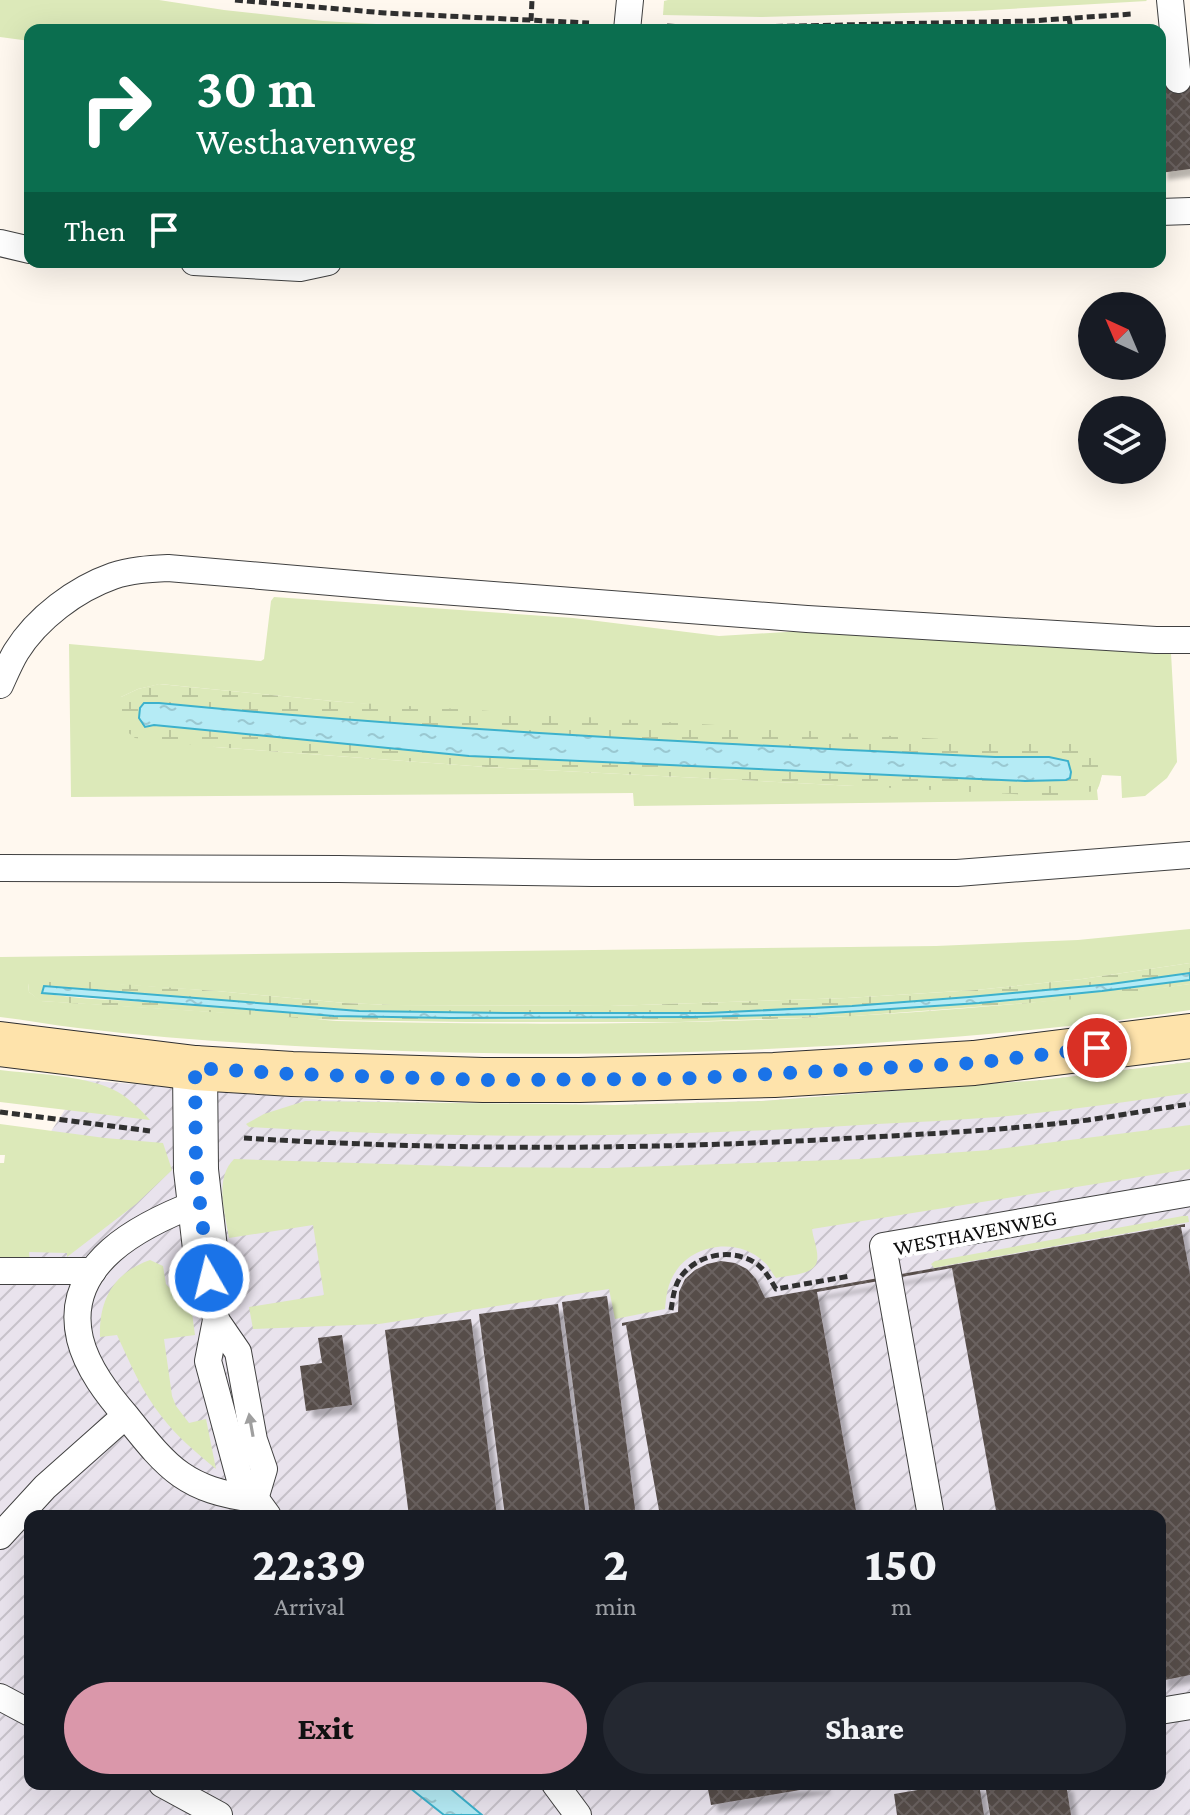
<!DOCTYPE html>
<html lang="en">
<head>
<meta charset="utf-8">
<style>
	body { margin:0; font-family:"Crimson Pro",serif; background:#242831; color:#f1f3f6; height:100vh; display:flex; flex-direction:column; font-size:30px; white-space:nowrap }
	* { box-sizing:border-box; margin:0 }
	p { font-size:26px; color:#9ea1a6 }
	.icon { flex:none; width:44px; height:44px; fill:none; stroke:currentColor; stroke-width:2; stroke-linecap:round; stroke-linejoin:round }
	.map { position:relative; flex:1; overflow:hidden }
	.sheet { position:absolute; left:24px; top:1510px; width:1142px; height:280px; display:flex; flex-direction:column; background:#171b24; border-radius:16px; box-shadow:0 8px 32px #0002 }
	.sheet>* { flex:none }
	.hud { position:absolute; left:24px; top:24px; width:1142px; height:244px; border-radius:16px; box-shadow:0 8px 32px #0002; background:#0b6e4f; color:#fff; overflow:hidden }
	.needle { width:52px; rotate:316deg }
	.tools { position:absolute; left:1078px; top:292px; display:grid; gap:16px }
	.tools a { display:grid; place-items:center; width:88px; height:88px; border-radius:50%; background:#171b24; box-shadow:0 8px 32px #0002; font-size:40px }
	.pin { position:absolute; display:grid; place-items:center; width:68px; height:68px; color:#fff; margin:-34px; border:4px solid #fff; border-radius:50%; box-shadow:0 2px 8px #0007 }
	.me { position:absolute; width:88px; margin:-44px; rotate:352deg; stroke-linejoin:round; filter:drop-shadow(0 0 6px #0008) }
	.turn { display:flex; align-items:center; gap:28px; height:168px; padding:0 40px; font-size:36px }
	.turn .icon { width:104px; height:104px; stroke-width:2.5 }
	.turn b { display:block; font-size:56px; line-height:68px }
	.then { display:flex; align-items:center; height:76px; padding:0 40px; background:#0003; gap:16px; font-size:30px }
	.eta { display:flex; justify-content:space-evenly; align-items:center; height:136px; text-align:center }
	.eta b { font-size:48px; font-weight:800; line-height:56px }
	.primary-button { display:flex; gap:16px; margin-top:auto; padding:16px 40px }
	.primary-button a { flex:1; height:92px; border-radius:48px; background:#da97aa; color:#111; font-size:32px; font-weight:800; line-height:92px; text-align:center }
	.primary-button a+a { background:#242831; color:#f1f3f6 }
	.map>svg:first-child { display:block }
	.industrial { fill:url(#industrial-furrows); fill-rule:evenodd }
	.green { fill:#dce9b9; fill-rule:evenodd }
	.wetland { fill:url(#wetland-marsh); fill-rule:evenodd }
	.water { fill:url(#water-ripples); stroke:#3cb1cc; stroke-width:2 }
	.building { fill:url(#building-cross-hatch); filter:url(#shadow) }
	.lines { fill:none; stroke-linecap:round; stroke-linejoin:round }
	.lane-casing { stroke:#414141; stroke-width:28 }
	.street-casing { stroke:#414141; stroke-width:46 }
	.secondary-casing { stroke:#303030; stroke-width:46 }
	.path { stroke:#303030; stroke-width:5; stroke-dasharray:8 4; stroke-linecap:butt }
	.lane { stroke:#fff; stroke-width:26 }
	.street { stroke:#fff; stroke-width:44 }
	.secondary { stroke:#fee3ab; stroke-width:44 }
	.oneway { fill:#9f9f9f }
	.route { stroke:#1a73e8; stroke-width:14; stroke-dasharray:0 25.2 }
	.labels { text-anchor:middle; stroke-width:8; stroke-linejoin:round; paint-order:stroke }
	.street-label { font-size:22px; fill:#0e0e0e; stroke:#fff }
</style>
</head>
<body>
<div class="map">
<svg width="1190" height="1815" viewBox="0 0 1190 1815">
	<defs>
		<pattern id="industrial-furrows" width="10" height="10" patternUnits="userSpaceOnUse" patternTransform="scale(2)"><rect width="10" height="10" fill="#e9e3ed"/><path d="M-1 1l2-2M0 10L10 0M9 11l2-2" fill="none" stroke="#c7c2ca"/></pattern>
		<pattern id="wetland-marsh" width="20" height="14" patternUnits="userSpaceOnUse" patternTransform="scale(2)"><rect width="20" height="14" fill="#dce9b9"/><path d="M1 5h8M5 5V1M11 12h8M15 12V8" fill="none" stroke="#bcc79e"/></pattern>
		<pattern id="water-ripples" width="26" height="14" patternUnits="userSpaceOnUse" patternTransform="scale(2)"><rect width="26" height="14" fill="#b5ebf5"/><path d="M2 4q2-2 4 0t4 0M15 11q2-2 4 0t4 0" fill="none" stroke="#9ac8d1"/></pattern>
		<pattern id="building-cross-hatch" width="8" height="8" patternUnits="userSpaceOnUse" patternTransform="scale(2)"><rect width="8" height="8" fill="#574d4a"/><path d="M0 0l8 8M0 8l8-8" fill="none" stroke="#6a6260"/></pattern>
		<filter id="shadow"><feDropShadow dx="7" dy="7" stdDeviation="2" flood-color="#0004"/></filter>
	</defs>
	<rect width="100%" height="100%" fill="#fff8ef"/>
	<path class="industrial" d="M 1190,1062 L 1190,1815 L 0,1815 L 0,1181 L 18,1183 L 84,1080 L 325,1100 L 479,1104 L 615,1105 L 762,1101 L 1043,1080 ZM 30,1516 L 1160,1516 L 1160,1784 L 30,1784 Z"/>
	<g class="green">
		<polygon points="0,0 159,0 224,10 323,21 484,30 30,30 30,41 0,37"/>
		<polygon points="668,0 1146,0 1147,1 975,11 761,17 663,15 664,1"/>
		<path d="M 274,597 L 573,618 L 719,636 L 802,631 L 946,636 L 1171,653 L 1177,762 L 1167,778 L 1145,796 L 1122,798 L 1121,776 L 1102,775 L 1097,790 L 1098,800 L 634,806 L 633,793 L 71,797 L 69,644 L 261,661 L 264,659 L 271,601 ZM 160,684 L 343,702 L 1068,761 L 855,786 L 486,767 L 215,747 L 121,697 L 138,689 Z"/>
		<path d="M 1190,929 L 1190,963 L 1082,979 L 976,990 L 847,998 L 610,1006 L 392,1005 L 345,1003 L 217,991 L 36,979 L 28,984 L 29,992 L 41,1001 C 123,1006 206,1012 289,1016 C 305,1017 321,1020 337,1021 C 621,1028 908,1023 1190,984 L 1190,1010 C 1094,1025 997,1034 901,1041 C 699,1056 497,1058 295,1046 C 223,1042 150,1037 78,1028 C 52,1025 26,1020 0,1017 L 0,957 L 936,946 L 1078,940 Z"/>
		<path d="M 1190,1062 L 1190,1093 C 1126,1102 1062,1111 998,1117 C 958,1120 917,1122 877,1124 C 667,1138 460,1140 249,1127 L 246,1124 L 264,1114 L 305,1101 L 615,1105 L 762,1101 L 1043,1080 Z"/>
		<path d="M 0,1070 C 33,1074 82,1075 112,1089 C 127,1096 139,1108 150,1120 L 0,1102 Z"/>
		<polygon points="0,1124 105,1138 163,1143 172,1170 136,1204 67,1257 67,1253 29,1252 30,1263 0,1264 0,1163 4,1163 5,1155 0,1155"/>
		<path d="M 1190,1125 L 1190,1169 L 812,1229 C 813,1238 819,1252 817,1261 C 814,1276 787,1275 776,1278 C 772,1273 769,1266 764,1262 C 737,1236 688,1244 672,1278 C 667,1288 666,1298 665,1309 L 615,1319 L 609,1289 L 379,1324 L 253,1329 L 249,1307 L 324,1295 L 313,1225 L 229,1238 C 225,1213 214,1179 234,1159 L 481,1167 L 607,1168 L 862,1159 L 990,1150 Z"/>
		<polygon points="1183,1216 1188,1216 1189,1222 949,1265 934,1268 931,1264 935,1261"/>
		<path d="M 150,1260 L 163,1266 L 166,1284 L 192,1313 L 195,1335 L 164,1339 L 172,1396 L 176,1406 L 189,1423 L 206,1419 L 216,1469 C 197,1453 177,1437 162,1417 C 142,1392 130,1363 117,1335 L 100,1337 C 99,1300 113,1273 150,1260 Z"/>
	</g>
	<g class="wetland">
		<path d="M 159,684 L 343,702 L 974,741 L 1071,740 L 1094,747 C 1102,760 1105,775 1097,790 C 1064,799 1026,794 991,793 L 486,767 L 215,747 L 135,738 L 121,727 L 118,714 L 118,701 L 121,697 L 138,689 ZM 159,703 C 437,730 716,744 995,757 L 1049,757 L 1064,759 L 1066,780 L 1025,781 L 469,756 L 154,725 L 147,727 Z"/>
		<path d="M 1190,963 L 1190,973 L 1111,984 L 969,997 L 852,1006 L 708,1013 L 507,1013 L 359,1011 L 44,986 L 42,993 C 81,1000 123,1000 163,1003 C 245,1010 328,1016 411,1018 C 671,1023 932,1013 1190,980 L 1190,984 L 1100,997 L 1015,1004 L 854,1016 L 680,1022 L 466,1022 L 333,1020 L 40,1001 L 29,992 L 28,983 L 36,978 L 217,991 L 345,1003 L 392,1005 L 610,1006 L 847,998 L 976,990 L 1082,979 Z"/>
	</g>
	<g class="water">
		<path d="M 144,703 L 159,703 C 437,730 716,744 995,757 L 1049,757 L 1068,761 L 1071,772 L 1070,778 L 1066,780 L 1025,781 L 469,756 L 154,725 L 145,727 L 139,718 L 140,708 Z"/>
		<polygon points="1190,973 1190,980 1102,991 979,1003 816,1014 693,1017 450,1018 334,1016 42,993 44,986 359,1011 507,1013 708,1013 852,1006 969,997 1111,984"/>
		<polygon points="405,1784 445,1784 482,1815 444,1815"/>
	</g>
	<g class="building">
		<polygon points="1190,78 1190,169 1160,173 1160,82"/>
		<polygon points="1185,1224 1185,1227 1181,1227 1190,1274 1190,1675 1160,1681 1160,1516 997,1516 952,1268 817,1292 857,1516 660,1516 626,1325 622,1326 622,1323 678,1312 679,1292 685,1279 695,1270 707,1264 721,1261 735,1263 747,1269 756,1279 765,1298"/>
		<polygon points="607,1296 636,1516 590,1516 562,1302"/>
		<polygon points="558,1304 586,1516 505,1516 479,1314"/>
		<polygon points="471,1319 497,1516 409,1516 385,1330"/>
		<polygon points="342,1335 352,1405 306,1411 300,1366 322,1363 318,1338"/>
		<polygon points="707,1784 823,1784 824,1786 711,1805"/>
		<polygon points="953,1784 979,1784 984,1815 897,1815 894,1794"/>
		<polygon points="985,1784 1066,1784 1071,1815 990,1815"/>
	</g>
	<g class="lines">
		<g class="lane-casing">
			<g id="lane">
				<polyline points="1170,0 1178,80"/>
				<polyline points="627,30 630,0"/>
				<polyline points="1160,212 1190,211"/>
				<polyline points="0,243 30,250"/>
				<polyline points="194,262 300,268 328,262"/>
				<path d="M 0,685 C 5,674 10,662 16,652 C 37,618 76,589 113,576 C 130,570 149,569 168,568 L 389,587 L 807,619 L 1156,640 L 1190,640"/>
				<polyline points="0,868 339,869 592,873 957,873 1190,855"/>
				<path d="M 200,1202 C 142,1224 62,1263 80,1339 C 87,1368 108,1395 127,1417 C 169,1470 186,1490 255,1499"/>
				<polyline points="206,1257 216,1320 208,1361 239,1476 268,1516"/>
				<polyline points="0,1271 93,1271"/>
				<polyline points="216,1320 238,1352 254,1440 264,1469 255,1499"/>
				<polyline points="931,1516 883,1246 1190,1193"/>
				<polyline points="0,1536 45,1487 125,1416"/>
				<polyline points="0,1697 30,1713"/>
				<polyline points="1160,1711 1190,1706"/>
				<polyline points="162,1784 219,1815"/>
				<polyline points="555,1784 578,1815"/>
			</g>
		</g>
		<g class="street-casing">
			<polyline id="street" points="195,1068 196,1170 206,1257"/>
		</g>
		<g class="secondary-casing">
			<polyline id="secondary" points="0,1044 195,1068 292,1074 483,1080 579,1080 774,1075 974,1063 1190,1036"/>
		</g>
		<g class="path">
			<polyline points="235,0 385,13 589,23"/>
			<polyline points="1069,18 1071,30"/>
			<polyline points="531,21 532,0"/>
			<polyline points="667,26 699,28 1030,21 1132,14"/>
			<polyline points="0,1112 150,1131"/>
			<path d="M 244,1138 C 434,1150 626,1150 817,1140 C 908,1135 999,1131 1088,1120 C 1122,1115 1156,1109 1190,1104"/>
			<path d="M 671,1310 C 673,1298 674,1285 682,1275 C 700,1253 734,1248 757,1264 C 765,1270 770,1279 776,1289 L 850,1276"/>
		</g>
		<use href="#lane" class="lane"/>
		<use href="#street" class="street"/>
		<use href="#secondary" class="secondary"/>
	</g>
	<defs><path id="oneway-solid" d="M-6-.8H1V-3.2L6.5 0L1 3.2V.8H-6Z" transform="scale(2)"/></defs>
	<use class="oneway" href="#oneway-solid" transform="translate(251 1425) rotate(-100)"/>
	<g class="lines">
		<polyline class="route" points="209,1278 196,1170 195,1068 292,1074 483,1080 675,1079 974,1063 1097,1048"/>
	</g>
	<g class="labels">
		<g class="street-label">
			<text transform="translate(975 1232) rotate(-11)" y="8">WESTHAVENWEG</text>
		</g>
	</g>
</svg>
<div class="tools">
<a><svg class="needle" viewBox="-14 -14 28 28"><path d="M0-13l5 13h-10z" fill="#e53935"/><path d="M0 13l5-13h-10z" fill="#9ea1a6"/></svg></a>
<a><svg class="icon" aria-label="layers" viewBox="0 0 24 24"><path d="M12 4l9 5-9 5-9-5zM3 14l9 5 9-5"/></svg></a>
</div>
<div class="pin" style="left:1097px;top:1048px;background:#d93025"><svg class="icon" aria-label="arrive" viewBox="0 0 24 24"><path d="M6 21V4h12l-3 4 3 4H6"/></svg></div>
<svg class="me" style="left:209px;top:1278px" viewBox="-20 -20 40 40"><circle r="17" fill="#1a73e8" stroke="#fff" stroke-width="3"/><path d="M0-11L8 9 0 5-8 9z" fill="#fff"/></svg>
<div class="hud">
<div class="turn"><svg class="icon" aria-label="right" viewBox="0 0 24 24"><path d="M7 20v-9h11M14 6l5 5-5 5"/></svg><div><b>30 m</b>Westhavenweg</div></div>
<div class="then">Then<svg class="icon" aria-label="arrive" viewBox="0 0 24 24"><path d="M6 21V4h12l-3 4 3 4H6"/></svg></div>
</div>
<section class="sheet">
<div class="eta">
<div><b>22:39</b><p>Arrival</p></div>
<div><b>2</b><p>min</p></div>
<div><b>150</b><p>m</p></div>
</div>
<div class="primary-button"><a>Exit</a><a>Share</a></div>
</section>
</div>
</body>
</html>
